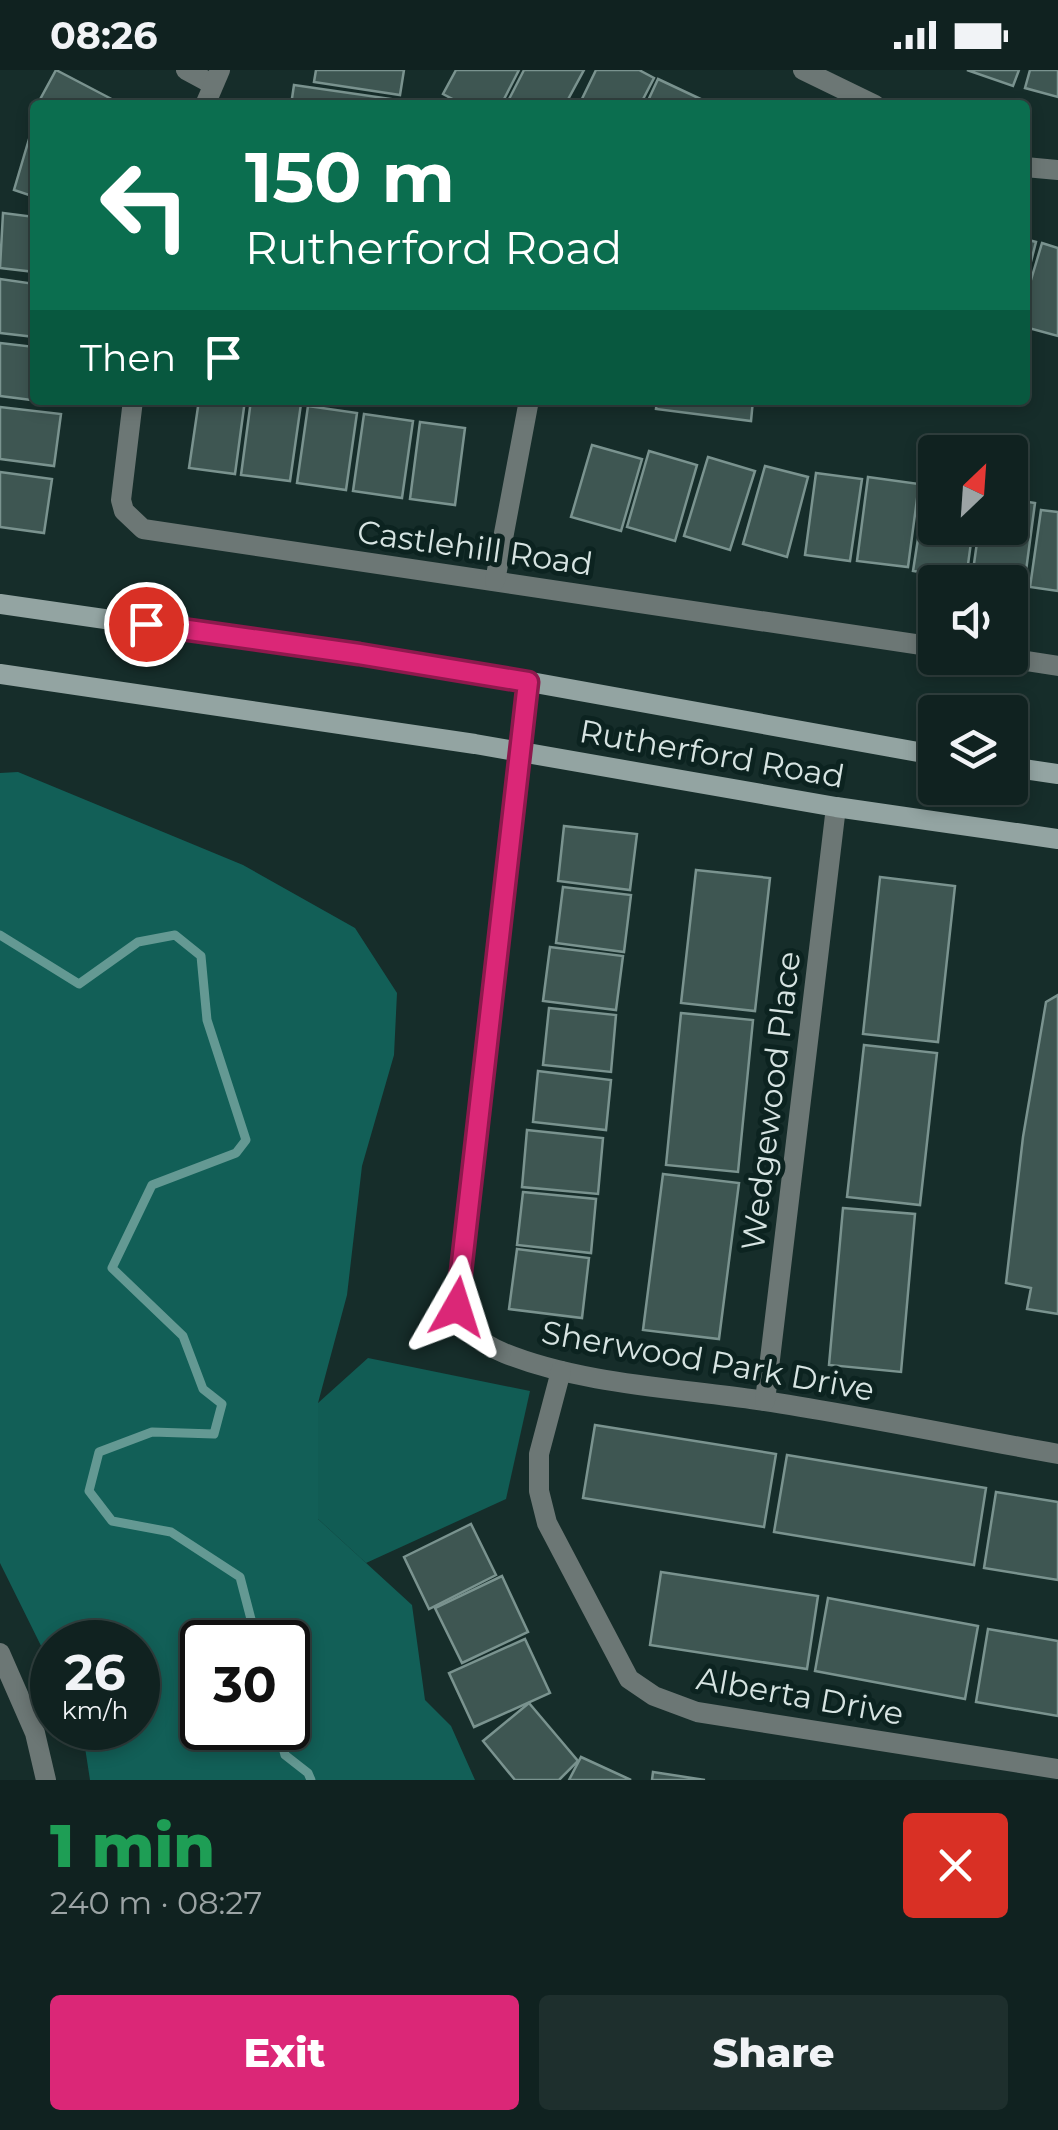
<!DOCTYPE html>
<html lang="en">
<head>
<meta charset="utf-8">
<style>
	body { margin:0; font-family:Montserrat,sans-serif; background:#1e2f2d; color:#f1f3f6; height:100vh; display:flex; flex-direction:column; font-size:38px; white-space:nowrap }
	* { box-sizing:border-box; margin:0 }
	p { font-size:32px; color:#9ca4a5 }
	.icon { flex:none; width:55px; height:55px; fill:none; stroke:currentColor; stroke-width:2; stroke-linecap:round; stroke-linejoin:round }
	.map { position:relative; height:1710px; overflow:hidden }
	.sheet { display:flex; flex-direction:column; background:#102220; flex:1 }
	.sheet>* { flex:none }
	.guide { position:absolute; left:30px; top:30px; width:1000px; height:305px; border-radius:10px; box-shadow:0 5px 15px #0003,0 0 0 2px #303f3e; background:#0b6e4f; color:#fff; overflow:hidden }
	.needle { width:65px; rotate:25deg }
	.controls { position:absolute; left:918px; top:365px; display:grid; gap:20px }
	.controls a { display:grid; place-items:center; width:110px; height:110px; border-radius:10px; background:#102220; box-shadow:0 5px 15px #0003,0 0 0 2px #303f3e; font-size:50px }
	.speed { position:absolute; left:30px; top:1550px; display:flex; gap:20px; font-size:50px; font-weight:700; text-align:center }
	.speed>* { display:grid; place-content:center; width:130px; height:130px; border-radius:50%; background:#102220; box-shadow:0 5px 15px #0003,0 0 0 2px #303f3e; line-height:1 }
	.speed small { font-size:25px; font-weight:400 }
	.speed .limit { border:5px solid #111; border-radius:15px; background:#fff; color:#111 }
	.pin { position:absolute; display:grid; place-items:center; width:85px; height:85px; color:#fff; margin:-42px; border:5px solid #fff; border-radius:50%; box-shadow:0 2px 10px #0007 }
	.me { position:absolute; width:110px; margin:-55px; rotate:6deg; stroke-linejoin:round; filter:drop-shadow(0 0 8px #0008) }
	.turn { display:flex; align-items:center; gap:35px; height:210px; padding:0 50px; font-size:45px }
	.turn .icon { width:130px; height:130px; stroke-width:2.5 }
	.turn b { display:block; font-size:70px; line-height:85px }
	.then { display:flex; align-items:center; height:95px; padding:0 50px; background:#0003; gap:20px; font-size:38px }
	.round { display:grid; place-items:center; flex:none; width:105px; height:105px; border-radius:10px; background:#1e2f2d }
	.head { display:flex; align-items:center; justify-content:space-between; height:170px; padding:0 50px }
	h1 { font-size:60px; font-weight:800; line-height:75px; color:#1e9e55 }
	.cta { display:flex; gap:20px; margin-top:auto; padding:20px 50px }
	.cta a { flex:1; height:115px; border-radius:10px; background:#db2777; color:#fff; font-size:40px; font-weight:800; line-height:115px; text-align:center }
	.cta a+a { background:#1e2f2d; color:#f1f3f6 }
	.status { display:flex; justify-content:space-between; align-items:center; height:70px; padding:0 50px; background:#102220; direction:ltr }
	.status svg { height:28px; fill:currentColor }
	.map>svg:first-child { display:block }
	.green { fill:#115c54 }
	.forest { fill:#125f57; fill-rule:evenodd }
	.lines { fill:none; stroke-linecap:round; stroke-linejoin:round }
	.stream { stroke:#649993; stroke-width:9 }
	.building { fill:#3e5652; stroke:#7a938f; stroke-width:2.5 }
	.street { stroke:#6c7775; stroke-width:20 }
	.secondary { stroke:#93a4a2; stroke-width:20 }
	.route-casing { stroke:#8e194d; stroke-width:25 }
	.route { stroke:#db2777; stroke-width:18 }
	.labels { text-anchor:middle; stroke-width:10; stroke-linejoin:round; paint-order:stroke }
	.street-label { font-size:32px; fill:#d7e4e2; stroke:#0c2320 }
</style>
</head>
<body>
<div class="status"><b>08:26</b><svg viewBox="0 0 49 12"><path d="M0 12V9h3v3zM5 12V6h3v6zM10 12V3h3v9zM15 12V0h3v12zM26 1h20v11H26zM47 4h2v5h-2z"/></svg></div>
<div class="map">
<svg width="1058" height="1710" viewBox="0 0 1058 1710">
	<rect width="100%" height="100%" fill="#162d2a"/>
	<polygon class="green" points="368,1288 530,1321 506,1429 366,1493 318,1449 318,1333"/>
	<path class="forest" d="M 18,702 L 243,795 L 355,858 L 397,923 L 394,985 L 362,1096 L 347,1225 L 318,1333 L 318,1449 L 412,1535 L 425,1630 L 451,1656 L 475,1710 L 90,1710 L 82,1658 L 138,1658 L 138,1572 L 52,1572 L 52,1598 L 0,1493 L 0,703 ZM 202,1572 L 288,1572 L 288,1658 L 202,1658 Z"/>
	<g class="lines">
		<g class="stream">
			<polyline points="0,865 79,914 138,872 175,865 201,886 207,950 246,1070 236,1083 152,1115 112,1198 183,1266 203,1319 222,1334 214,1364 152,1362 99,1382 89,1421 112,1451 171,1462 240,1507 257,1572"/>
			<polyline points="278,1658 285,1685 308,1703 311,1710"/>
		</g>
	</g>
	<g class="building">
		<polygon points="56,0 123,35 37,35"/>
		<polygon points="316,0 404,0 400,25 314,12"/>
		<polygon points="456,0 519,0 501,35 464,35 443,24"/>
		<polygon points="524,0 584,0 565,35 506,35"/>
		<polygon points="596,0 639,0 654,8 640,35 579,35"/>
		<polygon points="967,0 1019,0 1013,16"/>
		<polygon points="1030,0 1058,0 1058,27 1025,18"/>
		<polygon points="658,9 707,32 706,35 646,35"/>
		<polygon points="294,15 391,29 390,35 291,35"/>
		<polygon points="29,69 35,71 35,127 14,120"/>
		<polygon points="3,143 35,147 35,202 0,198"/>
		<polygon points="1025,169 1036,172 1025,215"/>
		<polygon points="1042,173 1058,178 1058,266 1025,257 1025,230"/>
		<polygon points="0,209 35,214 35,267 0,263"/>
		<polygon points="0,273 35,277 35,330 64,330 63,334 0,326"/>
		<polygon points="199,330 245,330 235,404 189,398"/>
		<polygon points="251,330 301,334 290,411 241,405"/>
		<polygon points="657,330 753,330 751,351 656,339"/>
		<polygon points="308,336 357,343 346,420 297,413"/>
		<polygon points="0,337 61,344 54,396 0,389"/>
		<polygon points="364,344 413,351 402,428 353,421"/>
		<polygon points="420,352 465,358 455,435 410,429"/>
		<polygon points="592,375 642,389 621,461 571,447"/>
		<polygon points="649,381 697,395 675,471 627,457"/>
		<polygon points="708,387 755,401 730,480 684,466"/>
		<polygon points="765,396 808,407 787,487 743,474"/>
		<polygon points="0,402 52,409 44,463 0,457"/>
		<polygon points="816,403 862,409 850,491 805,485"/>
		<polygon points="868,407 919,414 908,497 857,491"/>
		<polygon points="926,417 935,418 935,458 973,458 966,509 913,501"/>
		<polygon points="1010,429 1035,433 1024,516 972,508 979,458 1010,458"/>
		<polygon points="1041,440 1058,442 1058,521 1030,517"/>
		<polygon points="564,756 637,764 630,820 558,811"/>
		<polygon points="696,800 770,808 755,941 681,933"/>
		<polygon points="880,807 955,816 938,972 863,964"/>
		<polygon points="563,817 631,825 624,882 556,873"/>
		<polygon points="550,877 623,886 616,940 543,931"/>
		<polygon points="1058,925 1058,1244 1027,1239 1031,1218 1006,1213 1023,1067 1046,932"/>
		<polygon points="549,938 616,945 611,1002 543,995"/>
		<polygon points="681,943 753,950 738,1102 666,1095"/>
		<polygon points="864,975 937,983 920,1135 847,1127"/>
		<polygon points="538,1001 611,1010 606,1060 533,1052"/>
		<polygon points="527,1060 603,1068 598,1124 522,1117"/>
		<polygon points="663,1104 739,1113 719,1269 643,1260"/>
		<polygon points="523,1122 596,1129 591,1183 517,1175"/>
		<polygon points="843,1138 915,1144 901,1302 829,1295"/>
		<polygon points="517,1179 589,1188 582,1248 509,1239"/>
		<polygon points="595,1355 776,1384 764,1457 583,1428"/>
		<polygon points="787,1385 986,1418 974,1495 774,1462"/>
		<polygon points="996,1422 1058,1432 1058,1510 984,1498"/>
		<polygon points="471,1454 496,1505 429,1539 404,1487"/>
		<polygon points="661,1502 818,1526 807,1599 650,1575"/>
		<polygon points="502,1506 528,1562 462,1593 435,1538"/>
		<polygon points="828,1528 978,1556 965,1629 815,1601"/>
		<polygon points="988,1559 1058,1571 1058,1646 976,1632"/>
		<polygon points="525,1569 550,1623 474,1657 449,1603"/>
		<polygon points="529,1633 578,1691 559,1710 515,1710 483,1671"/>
		<polygon points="581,1687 631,1710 569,1710"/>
		<polygon points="653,1702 705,1710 652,1710"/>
	</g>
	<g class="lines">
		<g class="street">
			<polyline points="186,0 212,14"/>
			<polyline points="803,0 875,35"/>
			<polyline points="205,35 220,0"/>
			<polyline points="1025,97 1058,100"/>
			<polyline points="133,330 121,430 124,441 143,459 935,577"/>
			<polyline points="495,511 529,330"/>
			<polyline points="1008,588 1058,596"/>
			<path d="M 528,612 L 457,1237 C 466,1261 480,1273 504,1283 C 580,1314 676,1318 758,1330 C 858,1345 958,1366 1058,1384"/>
			<polyline points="561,1301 539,1384 539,1421 547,1453 629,1609 654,1626 697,1642 1058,1699"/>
			<polyline points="765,1331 836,737"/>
			<polyline points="0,1583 35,1663 46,1710"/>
		</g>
		<g class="secondary">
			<polyline points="0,534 486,604 935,685"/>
			<polyline points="0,604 475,674 836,737 1058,769"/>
			<polyline points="1010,697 1058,704"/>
		</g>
	</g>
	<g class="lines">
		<g class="route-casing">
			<polyline id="route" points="146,554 359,584 528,612 457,1237"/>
		</g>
		<use href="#route" class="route"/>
	</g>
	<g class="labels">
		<g class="street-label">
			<text transform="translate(475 478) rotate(8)" y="11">Castlehill Road</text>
			<text transform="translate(712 684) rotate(10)" y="11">Rutherford Road</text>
			<text transform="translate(771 1031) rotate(-83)" y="11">Wedgewood Place</text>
			<text transform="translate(708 1291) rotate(10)" y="11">Sherwood Park Drive</text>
			<text transform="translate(800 1626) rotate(10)" y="11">Alberta Drive</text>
		</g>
	</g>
</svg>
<div class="controls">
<a><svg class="needle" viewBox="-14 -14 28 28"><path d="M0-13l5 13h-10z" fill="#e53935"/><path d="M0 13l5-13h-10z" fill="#9ca4a5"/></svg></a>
<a><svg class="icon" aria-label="sound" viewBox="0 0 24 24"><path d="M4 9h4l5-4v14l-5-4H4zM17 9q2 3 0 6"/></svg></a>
<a><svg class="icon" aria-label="layers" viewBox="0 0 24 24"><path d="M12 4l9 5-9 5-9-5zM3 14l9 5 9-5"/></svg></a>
</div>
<div class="speed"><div>26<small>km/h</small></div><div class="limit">30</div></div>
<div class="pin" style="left:146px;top:554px;background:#d93025"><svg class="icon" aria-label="arrive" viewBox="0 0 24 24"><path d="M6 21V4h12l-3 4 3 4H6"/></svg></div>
<svg class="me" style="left:457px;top:1237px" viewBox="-20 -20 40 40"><path d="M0-17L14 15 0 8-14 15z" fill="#db2777" stroke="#fff" stroke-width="4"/></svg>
<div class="guide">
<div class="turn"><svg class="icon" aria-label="left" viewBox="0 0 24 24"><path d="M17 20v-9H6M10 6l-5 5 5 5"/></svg><div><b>150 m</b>Rutherford Road</div></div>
<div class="then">Then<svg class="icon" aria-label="arrive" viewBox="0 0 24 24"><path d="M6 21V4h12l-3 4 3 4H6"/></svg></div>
</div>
</div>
<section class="sheet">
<div class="head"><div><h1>1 min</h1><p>240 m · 08:27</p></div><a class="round" style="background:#d93025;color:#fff"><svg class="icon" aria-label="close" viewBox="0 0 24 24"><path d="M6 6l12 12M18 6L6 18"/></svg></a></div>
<div class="cta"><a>Exit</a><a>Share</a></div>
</section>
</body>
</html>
